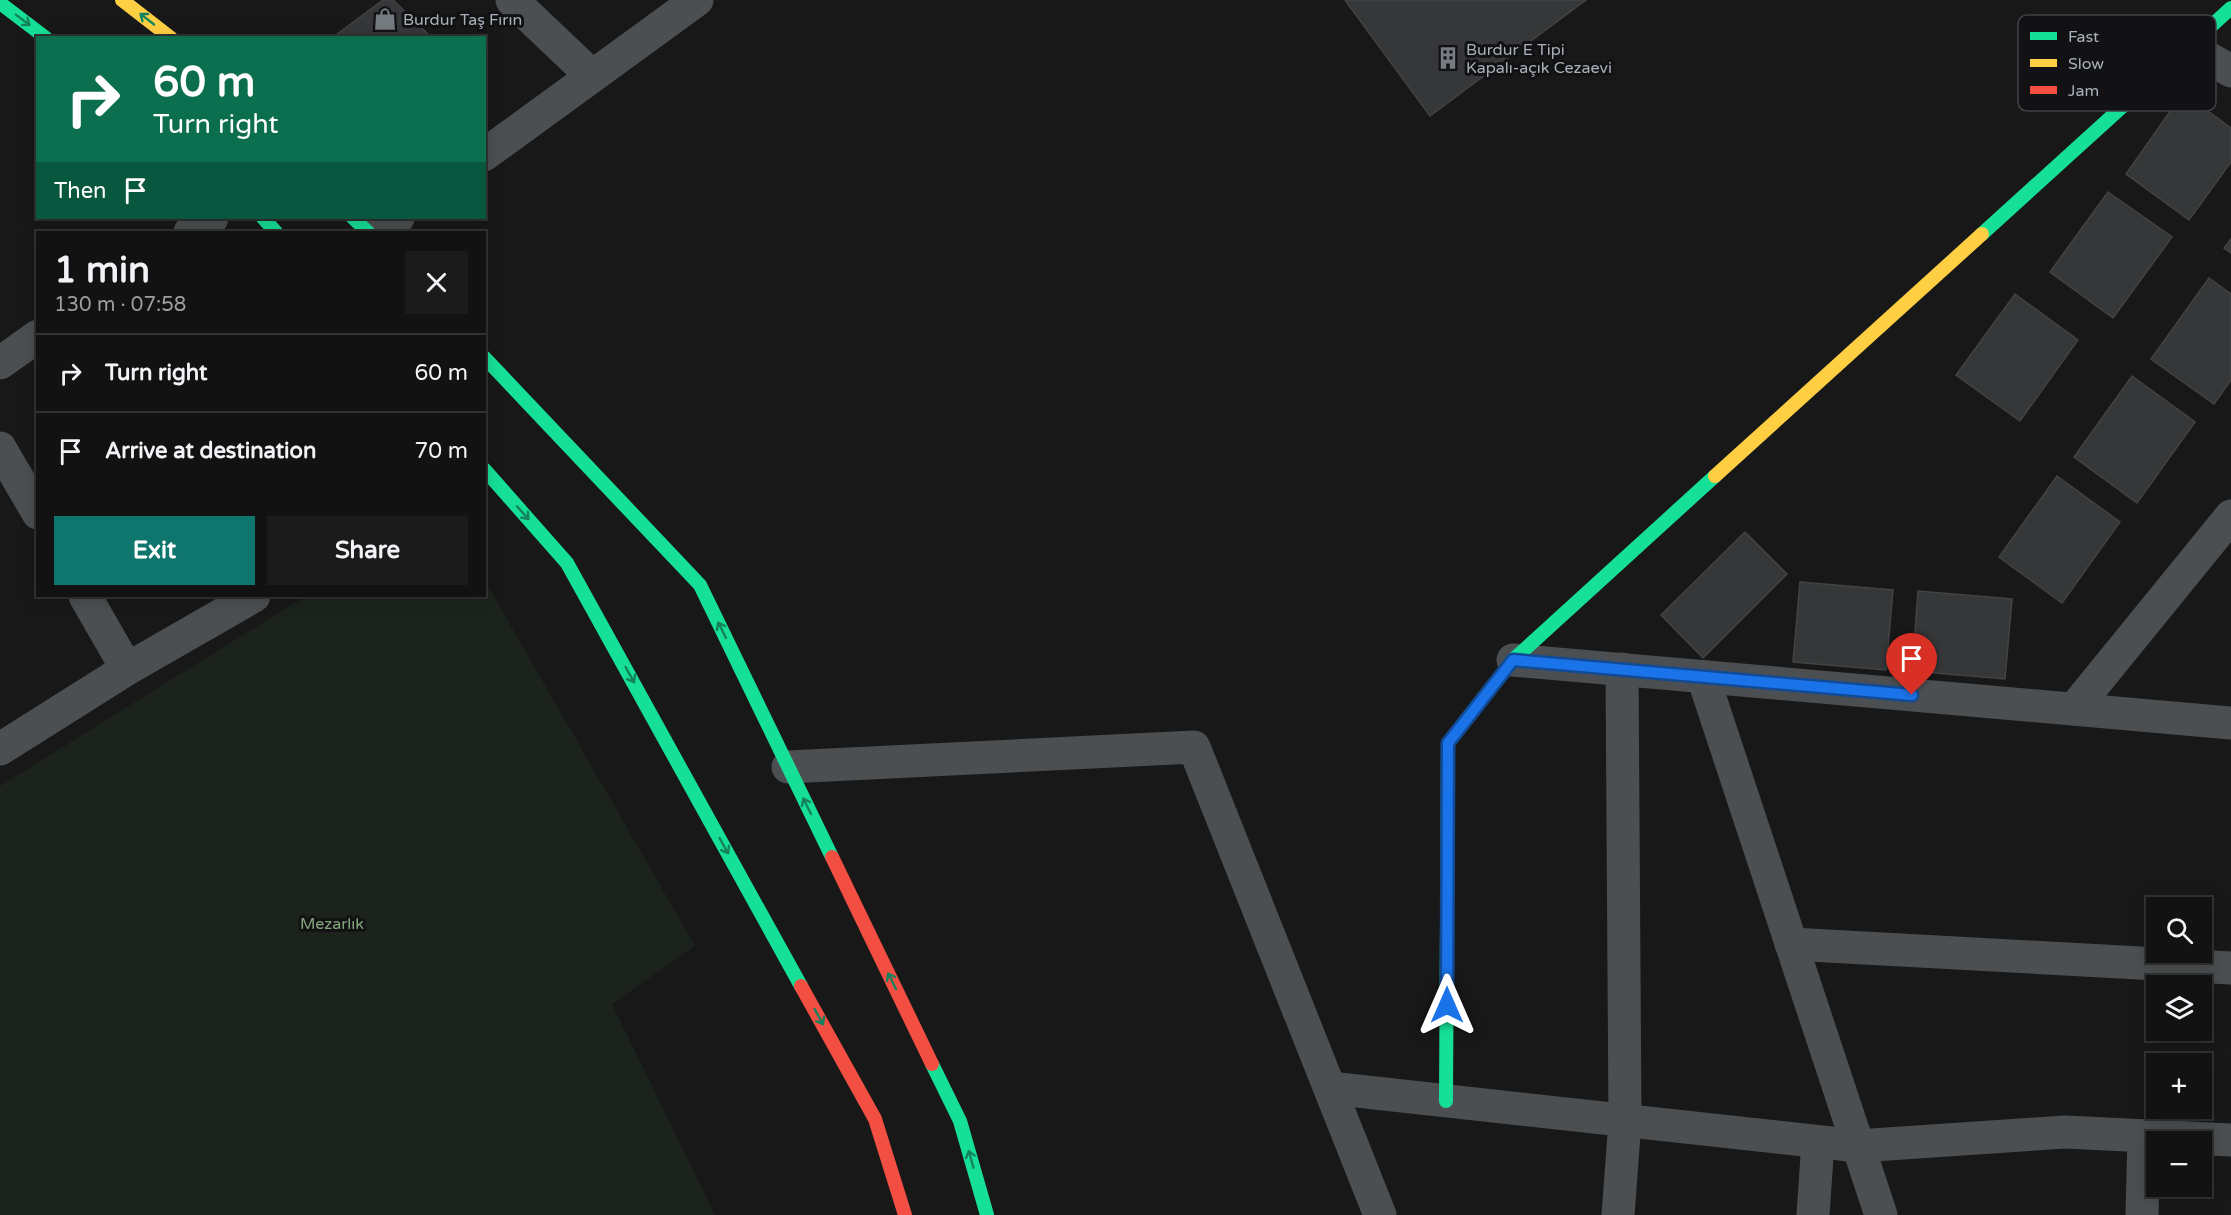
<!DOCTYPE html>
<html lang="en">
<head>
<meta charset="utf-8">
<style>
	body { margin:0; font-family:"Varela Round",sans-serif; background:#1b1b1b; color:#f1f3f6; height:100vh; display:flex; flex-direction:column; font-size:22px; white-space:nowrap }
	* { box-sizing:border-box; margin:0 }
	p { font-size:20px; color:#9c9e9f }
	.icon { flex:none; width:33px; height:33px; fill:none; stroke:currentColor; stroke-width:2; stroke-linecap:round; stroke-linejoin:round }
	.map { position:relative; flex:1; overflow:hidden }
	.sheet { position:absolute; left:36px; top:231px; width:450px; height:366px; display:flex; flex-direction:column; background:#121212; border-radius:0px; box-shadow:0 3px 15px #0003,0 0 0 2px #313232 }
	.sheet>* { flex:none }
	.guide { position:absolute; left:36px; top:36px; width:450px; height:183px; border-radius:0px; box-shadow:0 3px 15px #0003,0 0 0 2px #313232; background:#0b6e4f; color:#fff; overflow:hidden }
	.fabs { position:absolute; left:2146px; top:897px; display:grid; gap:12px }
	.fabs a { display:grid; place-items:center; width:66px; height:66px; border-radius:0px; background:#121212; box-shadow:0 3px 15px #0003,0 0 0 2px #313232; font-size:30px }
	.pin { position:absolute; display:grid; place-items:center; width:51px; height:51px; color:#fff; margin:-62px -26px; border-radius:50% 50% 50% 0; rotate:-45deg; box-shadow:0 0 6px #0007 }
	.pin .icon { rotate:45deg }
	.me { position:absolute; width:66px; margin:-33px; rotate:0deg; stroke-linejoin:round; filter:drop-shadow(0 0 4px #0008) }
	.turn { display:flex; align-items:center; gap:21px; height:126px; padding:0 18px; font-size:27px }
	.turn .icon { width:78px; height:78px; stroke-width:2.5 }
	.turn b { display:block; font-size:42px; line-height:51px }
	.then { display:flex; align-items:center; height:57px; padding:0 18px; background:#0003; gap:12px; font-size:22px }
	.round { display:grid; place-items:center; flex:none; width:63px; height:63px; border-radius:0px; background:#1b1b1b }
	.summary { display:flex; align-items:center; justify-content:space-between; height:102px; padding:0 18px }
	h1 { font-size:36px; font-weight:700; line-height:45px }
	.primary-button { display:flex; gap:12px; margin-top:auto; padding:12px 18px }
	.primary-button a { flex:1; height:69px; border-radius:0px; background:#0f766e; color:#fff; font-size:24px; font-weight:700; line-height:69px; text-align:center }
	.primary-button a+a { background:#1b1b1b; color:#f1f3f6 }
	ul { padding:0; list-style:none }
	li { display:flex; align-items:center; gap:18px; height:78px; padding:0 18px; border-top:2px solid #313232 }
	li div { flex:1 }
	li b { display:block; font-size:22px }
	li em { font-style:normal }
	.map>svg:first-child { display:block }
	.green { fill:#1c231c }
	.building { fill:#353738; stroke:#414344; stroke-width:1.5 }
	.lines { fill:none; stroke-linecap:round; stroke-linejoin:round }
	.street { stroke:#4c4f51; stroke-width:33 }
	.fast { stroke:#16e098; stroke-width:14 }
	.slow { stroke:#ffcf43; stroke-width:14 }
	.jam { stroke:#f24e42; stroke-width:14 }
	.oneway { stroke:#14835d }
	.route-casing { stroke:#114b97; stroke-width:15 }
	.route { stroke:#1a73e8; stroke-width:10 }
	.labels { text-anchor:middle; stroke-width:6; stroke-linejoin:round; paint-order:stroke }
	.poi-label { font-size:16px; fill:#a8b1ba; stroke:#121214; text-anchor:start }
	.park-label { font-size:16px; fill:#83a67e; stroke:#121214 }
	.key { fill:#121214; stroke:#3f4246; stroke-width:1.5 }
	.key-label { font-size:16px; fill:#a8b1ba }
</style>
</head>
<body>
<div class="map">
<svg width="2231" height="1215" viewBox="0 0 2231 1215">
	<rect width="100%" height="100%" fill="#181818"/>
	<polygon class="green" points="485,581 695,946 612,1004 715,1215 0,1215 0,786 306,596 484,596"/>
	<g class="building">
		<polygon points="383,0 393,0 432,38 332,38"/>
		<polygon points="1345,0 1586,0 1430,116"/>
		<polygon points="2183,93 2231,128 2231,162 2189,220 2126,174"/>
		<polygon points="2108,192 2172,237 2113,318 2050,272"/>
		<polygon points="2231,239 2231,253 2224,248"/>
		<polygon points="2209,278 2231,294 2231,380 2214,404 2151,359"/>
		<polygon points="2015,294 2078,340 2020,421 1956,375"/>
		<polygon points="2132,376 2195,422 2137,503 2074,457"/>
		<polygon points="2057,476 2120,522 2062,603 1999,557"/>
		<polygon points="1745,532 1787,574 1703,658 1661,615"/>
		<polygon points="1800,582 1893,590 1886,670 1793,662"/>
		<polygon points="1918,591 2012,599 2005,679 1912,671"/>
	</g>
	<g class="lines">
		<g class="street">
			<polyline points="512,0 592,76"/>
			<polyline points="2189,47 2231,71"/>
			<polyline points="484,155 697,0"/>
			<polyline points="190,232 212,218"/>
			<polyline points="378,232 398,218"/>
			<polyline points="0,363 38,336"/>
			<polyline points="0,448 38,513"/>
			<polyline points="85,596 127,669"/>
			<polyline points="1513,660 2231,723"/>
			<polyline points="1703,677 1881,1215"/>
			<polyline points="2074,709 2231,516"/>
			<polyline points="0,749 127,669 254,596"/>
			<polyline points="788,767 1194,747 1380,1215"/>
			<polyline points="1791,944 2231,968"/>
			<polyline points="1330,1088 1858,1146 2065,1132 2231,1140"/>
			<polyline points="1618,1215 1625,1121 1622,669"/>
			<polyline points="1813,1215 1818,1142"/>
			<polyline points="2142,1215 2144,1136"/>
		</g>
		<g class="fast">
			<polyline points="0,3 46,38"/>
			<polyline points="263,218 276,232"/>
			<polyline points="353,218 368,232"/>
			<polyline points="1982,234 2231,8"/>
			<polyline points="484,357 700,585 832,857"/>
			<polyline points="484,469 567,563 801,986"/>
			<polyline points="932,1064 960,1121 987,1215"/>
			<polyline points="1446,1101 1448,743 1513,660 1715,476"/>
		</g>
		<g class="slow">
			<polyline points="122,0 171,38"/>
			<polyline points="1715,476 1982,234"/>
		</g>
		<g class="jam">
			<polyline points="832,857 932,1064"/>
			<polyline points="801,986 875,1119 905,1215"/>
		</g>
	</g>
	<defs><path id="oneway-shaft" d="M-6 0H5M1.5-3L5.5 0L1.5 3" fill="none" stroke-width="1.6" stroke-linecap="round" stroke-linejoin="round" transform="scale(1.5)"/></defs>
	<g class="oneway">
		<use href="#oneway-shaft" transform="translate(147 19) rotate(-142)"/>
		<use href="#oneway-shaft" transform="translate(23 20) rotate(37)"/>
		<use href="#oneway-shaft" transform="translate(523 513) rotate(48)"/>
		<use href="#oneway-shaft" transform="translate(722 630) rotate(-116)"/>
		<use href="#oneway-shaft" transform="translate(630 675) rotate(61)"/>
		<use href="#oneway-shaft" transform="translate(807 806) rotate(-116)"/>
		<use href="#oneway-shaft" transform="translate(724 846) rotate(61)"/>
		<use href="#oneway-shaft" transform="translate(892 981) rotate(-116)"/>
		<use href="#oneway-shaft" transform="translate(819 1017) rotate(61)"/>
		<use href="#oneway-shaft" transform="translate(971 1159) rotate(-106)"/>
	</g>
	<g class="lines">
		<g class="route-casing">
			<polyline id="route" points="1447,1005 1448,743 1513,660 1912,695"/>
		</g>
		<use href="#route" class="route"/>
	</g>
	<defs>
		<g id="shop-bare" transform="scale(1.8)"><path d="M-5-2.5h2.3a2.7 3.5 0 0 1 5.4 0H5L5.5 6h-11ZM-1.5-2.5h3a1.5 2.3 0 0 0-3 0Z" fill="#767b81" stroke="#121214" stroke-width="2.5" paint-order="stroke"/></g>
		<g id="building-bare" transform="scale(1.8)"><path d="M-4-6H4V6H1V3H-1V6H-4ZM-2.5-4.3h1.7v1.8h-1.7ZM.8-4.3h1.7v1.8H.8ZM-2.5-1h1.7V.8h-1.7ZM.8-1h1.7V.8H.8Z" fill="#767b81" stroke="#121214" stroke-width="2.5" paint-order="stroke"/></g>
	</defs>
	<g fill-rule="evenodd">
		<use href="#shop-bare" x="385" y="19"/>
		<use href="#building-bare" x="1448" y="58"/>
	</g>
	<g class="labels">
		<g class="poi-label">
			<text x="403" y="25">Burdur Taş Fırın</text>
			<text x="1466" y="55">Burdur E Tipi<tspan x="1466" dy="18">Kapalı-açık Cezaevi</tspan></text>
		</g>
		<g class="park-label">
			<text x="332" y="929">Mezarlık</text>
		</g>
	</g>
	<rect x="2018" y="15" width="198" height="96" rx="9" class="key"/>
	<rect x="2030" y="32" width="27" height="8" fill="#16e098"/>
	<rect x="2030" y="59" width="27" height="8" fill="#ffcf43"/>
	<rect x="2030" y="86" width="27" height="8" fill="#f24e42"/>
	<g class="key-label">
		<text x="2068" y="42">Fast</text>
		<text x="2068" y="69">Slow</text>
		<text x="2068" y="96">Jam</text>
	</g>
</svg>
<div class="fabs">
<a><svg class="icon" aria-label="search" viewBox="0 0 24 24"><circle cx="10" cy="10" r="6"/><path d="M15 15l6 6"/></svg></a>
<a><svg class="icon" aria-label="layers" viewBox="0 0 24 24"><path d="M12 4l9 5-9 5-9-5zM3 14l9 5 9-5"/></svg></a>
<a>+</a>
<a>−</a>
</div>
<div class="pin" style="left:1912px;top:695px;background:#d93025"><svg class="icon" aria-label="arrive" viewBox="0 0 24 24"><path d="M6 21V4h12l-3 4 3 4H6"/></svg></div>
<svg class="me" style="left:1447px;top:1005px" viewBox="-20 -20 40 40"><path d="M0-17L14 15 0 8-14 15z" fill="#1a73e8" stroke="#fff" stroke-width="4"/></svg>
<div class="guide">
<div class="turn"><svg class="icon" aria-label="right" viewBox="0 0 24 24"><path d="M7 20v-9h11M14 6l5 5-5 5"/></svg><div><b>60 m</b>Turn right</div></div>
<div class="then">Then<svg class="icon" aria-label="arrive" viewBox="0 0 24 24"><path d="M6 21V4h12l-3 4 3 4H6"/></svg></div>
</div>
<section class="sheet">
<div class="summary"><div><h1>1 min</h1><p>130 m · 07:58</p></div><a class="round"><svg class="icon" aria-label="close" viewBox="0 0 24 24"><path d="M6 6l12 12M18 6L6 18"/></svg></a></div>
<ul>
<li><svg class="icon" aria-label="right" viewBox="0 0 24 24"><path d="M7 20v-9h11M14 6l5 5-5 5"/></svg><div><b>Turn right</b></div><em>60 m</em></li>
<li><svg class="icon" aria-label="arrive" viewBox="0 0 24 24"><path d="M6 21V4h12l-3 4 3 4H6"/></svg><div><b>Arrive at destination</b></div><em>70 m</em></li>
</ul>
<div class="primary-button"><a>Exit</a><a>Share</a></div>
</section>
</div>
</body>
</html>
